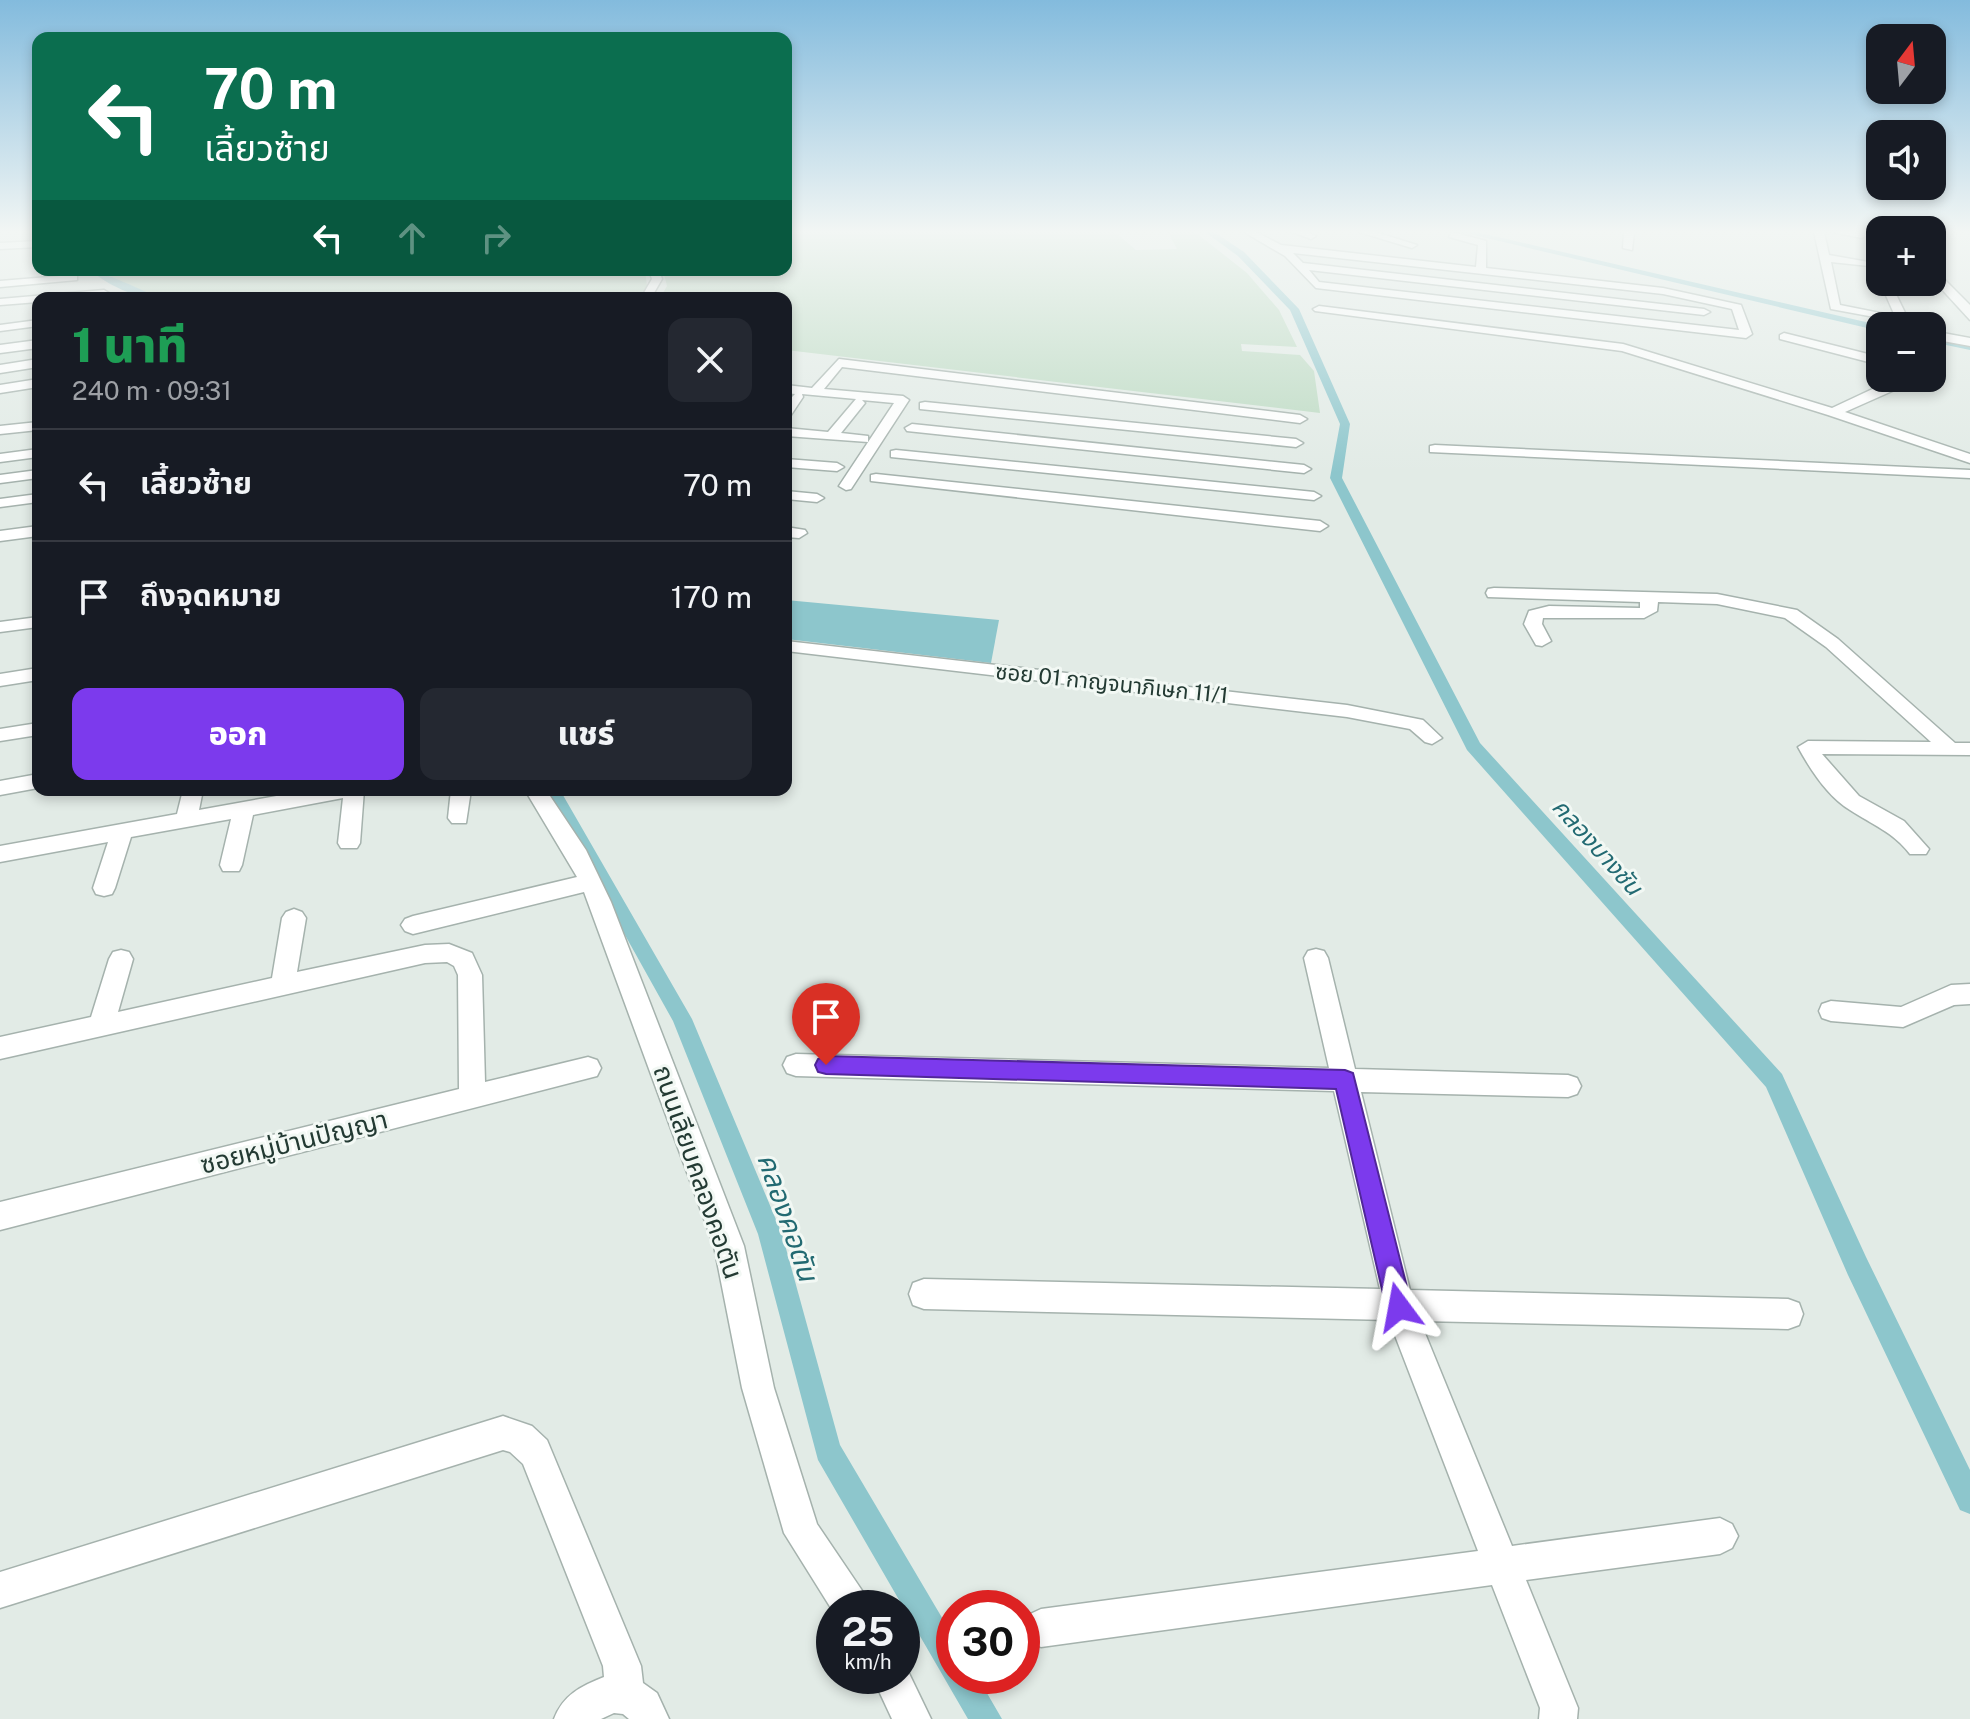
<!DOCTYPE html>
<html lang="th">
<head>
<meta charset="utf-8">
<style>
	body { margin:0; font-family:"Public Sans","Noto Sans Thai",sans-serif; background:#242831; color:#f1f3f6; height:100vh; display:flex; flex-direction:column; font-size:30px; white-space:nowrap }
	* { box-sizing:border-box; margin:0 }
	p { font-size:26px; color:#9ea1a6 }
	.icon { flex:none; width:44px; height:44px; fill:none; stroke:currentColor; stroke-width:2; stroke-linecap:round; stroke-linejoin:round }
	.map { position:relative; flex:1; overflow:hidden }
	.details { position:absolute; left:32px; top:292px; width:760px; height:504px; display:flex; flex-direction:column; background:#171b24; border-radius:16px; box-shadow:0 4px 12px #0003 }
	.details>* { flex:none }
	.banner { position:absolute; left:32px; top:32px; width:760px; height:244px; border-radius:16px; box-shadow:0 4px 12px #0003; background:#0b6e4f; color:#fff; overflow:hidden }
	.needle { width:52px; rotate:16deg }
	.fabs { position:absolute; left:1866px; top:24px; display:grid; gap:16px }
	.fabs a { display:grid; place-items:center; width:80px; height:80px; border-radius:16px; background:#171b24; box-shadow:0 4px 12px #0003; font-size:40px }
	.speed { position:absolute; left:816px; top:1590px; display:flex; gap:16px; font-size:40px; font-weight:700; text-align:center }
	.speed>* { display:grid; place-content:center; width:104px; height:104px; border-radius:50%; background:#171b24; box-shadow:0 4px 12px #0003; line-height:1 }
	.speed small { font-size:20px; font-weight:400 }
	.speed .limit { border:12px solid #d22; background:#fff; color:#111 }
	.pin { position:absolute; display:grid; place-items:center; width:68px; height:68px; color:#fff; margin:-82px -34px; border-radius:50% 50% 50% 0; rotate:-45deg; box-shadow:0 0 8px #0007 }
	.pin .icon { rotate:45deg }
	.me { position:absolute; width:88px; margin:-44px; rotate:347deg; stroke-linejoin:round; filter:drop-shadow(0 0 6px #0008) }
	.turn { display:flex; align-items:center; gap:28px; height:168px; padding:0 40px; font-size:36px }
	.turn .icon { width:104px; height:104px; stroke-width:2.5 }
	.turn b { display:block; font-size:56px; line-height:68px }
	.lanes { display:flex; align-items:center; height:76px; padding:0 40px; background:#0003; justify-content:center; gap:40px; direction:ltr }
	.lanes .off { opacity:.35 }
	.round { display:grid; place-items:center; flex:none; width:84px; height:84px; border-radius:16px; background:#242831 }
	.headline { display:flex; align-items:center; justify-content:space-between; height:136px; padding:0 40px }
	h1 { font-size:48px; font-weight:800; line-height:60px; color:#1e9e55 }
	.button { display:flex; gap:16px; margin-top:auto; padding:16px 40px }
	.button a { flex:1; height:92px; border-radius:16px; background:#7c3aed; color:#fff; font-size:32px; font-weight:800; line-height:92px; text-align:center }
	.button a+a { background:#242831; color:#f1f3f6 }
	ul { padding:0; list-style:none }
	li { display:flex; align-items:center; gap:24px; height:112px; padding:0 40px; border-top:2px solid #363941 }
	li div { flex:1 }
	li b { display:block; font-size:30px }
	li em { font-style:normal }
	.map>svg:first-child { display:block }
	.green { fill:#bcdac2 }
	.water { fill:#8dc6cc }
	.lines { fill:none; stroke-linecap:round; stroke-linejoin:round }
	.canal { fill:#8dc6cc; fill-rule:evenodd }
	.minor-casing { stroke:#a5b2ad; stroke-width:3 }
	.minor { fill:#fff; fill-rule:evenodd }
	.route { fill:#7c3aed; stroke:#51269a; stroke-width:2 }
	.labels { text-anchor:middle; stroke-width:6; stroke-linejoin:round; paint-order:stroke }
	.street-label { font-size:22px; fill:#233a33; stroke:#f2f8f4 }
	.water-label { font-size:24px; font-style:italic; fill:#226a72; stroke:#f2f8f4 }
	.near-street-label { font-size:26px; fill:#233a33; stroke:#f2f8f4 }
	.near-water-label { font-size:28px; font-style:italic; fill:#226a72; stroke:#f2f8f4 }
</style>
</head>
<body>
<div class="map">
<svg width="1970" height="1719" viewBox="0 0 1970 1719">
	<rect width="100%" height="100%" fill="#e2ebe6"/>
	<g class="green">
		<polygon points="786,232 1115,232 1136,250 1177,249 1168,232 1195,232 1247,273 1279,310 1297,347 1241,344 1242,351 1300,355 1314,371 1320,413 786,350 786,298 660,298 667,286 663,270 786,270"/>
		<polygon points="109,270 645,270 647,286 640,298 160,298 111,278"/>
	</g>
	<polygon class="water" points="786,600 999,620 991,663 786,639"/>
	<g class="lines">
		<g class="canal">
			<polygon points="1205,232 1214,232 1244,252 1299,309 1350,424 1342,478 1480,743 1782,1074 1866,1257 1970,1470 1970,1514 1960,1510 1848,1275 1766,1087 1467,750 1330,478 1340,424 1290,310 1238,256"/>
			<polygon points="1461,232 1476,232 1883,326 1880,326 1880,331"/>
			<path d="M 90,270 C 98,270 150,293 158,298 C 134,298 108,285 90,270 Z"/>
			<polygon points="1932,336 1970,344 1970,350 1932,342"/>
			<polygon points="544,790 560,790 692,1019 782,1234 840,1445 954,1638 954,1676 977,1676 1002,1719 968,1719 818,1460 758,1234 673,1021"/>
		</g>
		<g class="minor-casing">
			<g id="minor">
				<path d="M 1244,232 L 1256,232 L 1281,245 L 1476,267 L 1478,245 L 1449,237 L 1452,232 L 1486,241 L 1486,268 L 1663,288 L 1741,305 L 1752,334 L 1746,338 L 1316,288 L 1285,256 ZM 1293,253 L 1663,294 L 1732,309 L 1739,330 L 1319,282 L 1309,270 L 1704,315 L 1710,312 L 1704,309 L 1303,263 Z"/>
				<polygon points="1292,232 1308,232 1316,236 1311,239"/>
				<polygon points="1359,232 1375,232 1417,245 1412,248"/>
				<polygon points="1624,232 1634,232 1632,250 1623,248"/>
				<polygon points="1814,232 1824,232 1829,255 1874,263 1869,266 1831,262 1840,305 1895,316 1880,282 1890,282 1909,321 1907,323 1831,309"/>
				<polygon points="1832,232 1862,232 1867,235 1862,238"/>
				<polygon points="38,241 38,247 0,249 0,243"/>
				<polygon points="649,270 659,270 662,279 651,298 641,298 652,279"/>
				<polygon points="73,275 77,276 77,280 0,287 0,281"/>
				<polygon points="1936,279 1944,279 1970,305 1970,320 1936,283"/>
				<polygon points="104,290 109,293 108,295 38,298 38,302 0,305 0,299"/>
				<polygon points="1319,306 1623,344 1832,408 1896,378 1910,378 1899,388 1845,412 1970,454 1970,463 1828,415 1622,351 1315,311 1313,309"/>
				<polygon points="38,320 38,326 0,331 0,325"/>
				<polygon points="1932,331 1970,338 1970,346 1932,339"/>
				<polygon points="1784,333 1880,357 1880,365 1780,339 1780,335"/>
				<polygon points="38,340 38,348 0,353 0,345"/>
				<polygon points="38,359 38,367 0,373 0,365"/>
				<polygon points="839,359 1300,415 1307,419 1300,423 842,367 824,389 903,396 909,400 851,489 846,490 839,486 894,403 862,400 865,403 841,433 868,436 868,442 786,436 786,428 828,432 856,399 802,394 803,397 791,415 786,416 786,403 795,394 786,393 786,385 812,388"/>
				<polygon points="38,379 38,387 0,393 0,385"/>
				<polygon points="925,402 1296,439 1303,443 1296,447 920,409 920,403"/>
				<polygon points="38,422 38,430 0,434 0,426"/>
				<polygon points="912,424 1304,465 1311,469 1304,473 907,431 905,428"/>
				<polygon points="1435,445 1970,470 1970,478 1430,452 1430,446"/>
				<polygon points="38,449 38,457 0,462 0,454"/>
				<polygon points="896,450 1314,492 1321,496 1314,500 891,457 891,451"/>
				<polygon points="786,459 837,463 844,467 837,471 786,467"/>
				<polygon points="38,470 38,478 0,483 0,475"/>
				<polygon points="876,474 1320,521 1328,526 1320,531 871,481 871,475"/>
				<polygon points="786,491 817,494 824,498 817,502 786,499"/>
				<polygon points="38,494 38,502 0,507 0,499"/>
				<polygon points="38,526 38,536 0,541 0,531"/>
				<polygon points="786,527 805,530 807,533 799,538 786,537"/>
				<path d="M 1494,588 L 1717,594 L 1797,610 L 1838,639 L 1955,743 L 1970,743 L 1970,755 L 1822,754 L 1859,796 L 1904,821 L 1929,849 L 1926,854 L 1910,854 C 1893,832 1873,825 1850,810 C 1828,797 1810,769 1798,747 L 1808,741 L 1931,742 L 1826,647 L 1785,618 L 1717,604 L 1658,602 L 1657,611 L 1644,618 L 1543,618 L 1542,624 L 1551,641 L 1542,646 L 1536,645 L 1524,624 L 1529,611 L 1549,606 L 1640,608 L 1640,602 L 1488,597 L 1486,593 L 1488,589 Z"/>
				<polygon points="38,617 38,627 0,632 0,622"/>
				<polygon points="786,641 1347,705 1423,720 1442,738 1432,744 1425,742 1410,729 1347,717 786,651"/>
				<polygon points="38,668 38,680 0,686 0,674"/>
				<polygon points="38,723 38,735 0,741 0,729"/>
				<polygon points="38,774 38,788 0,795 0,781"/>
				<polygon points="183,790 203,790 199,810 310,790 364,790 360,843 357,848 341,848 338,843 343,798 253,815 242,865 239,871 223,871 220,865 231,819 131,837 115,888 112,894 104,896 96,894 93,888 108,842 0,862 0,846 177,814"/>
				<polygon points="451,790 471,790 466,823 452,823 448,818"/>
				<polygon points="525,790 546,790 586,850 611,902 744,1246 774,1388 817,1524 865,1595 870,1608 834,1608 834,1613 784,1533 742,1388 714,1246 584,892 413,934 405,931 401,925 405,919 413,916 577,877"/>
				<polygon points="294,909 302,912 306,918 297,972 425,945 449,944 472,953 482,975 485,1082 588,1057 597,1060 601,1068 597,1076 0,1230 0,1202 459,1089 458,975 454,966 447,962 425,963 0,1059 0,1037 91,1017 109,959 113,952 121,950 129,952 133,959 118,1012 272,978 282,918 286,912"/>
				<polygon points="1316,949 1324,951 1328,958 1355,1069 1568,1075 1577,1078 1581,1086 1577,1094 1568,1097 1361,1092 1410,1290 1788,1299 1799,1303 1803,1314 1799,1325 1788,1329 1420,1321 1512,1546 1720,1518 1732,1524 1738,1536 1732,1548 1720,1554 1526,1580 1578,1708 1577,1719 1539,1719 1540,1708 1492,1585 1041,1647 1028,1641 1022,1628 1028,1615 1041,1609 1478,1551 1389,1320 924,1309 913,1305 909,1294 913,1283 924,1279 1380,1289 1334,1091 796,1076 787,1073 783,1065 787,1057 796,1054 1329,1068 1304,958 1308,951"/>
				<polygon points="1970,984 1970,1004 1954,1005 1903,1027 1831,1021 1822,1018 1819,1011 1822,1004 1831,1001 1901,1007 1951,985"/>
				<path d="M 503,1416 L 532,1426 L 547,1440 L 641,1666 L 643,1683 L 657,1693 L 669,1719 L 629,1719 L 623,1714 L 614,1713 L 601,1719 L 554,1719 C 563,1695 581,1686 604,1677 L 603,1666 L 523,1464 L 510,1452 L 503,1450 L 0,1608 L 0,1572 Z"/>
				<polygon points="902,1662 904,1663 931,1719 892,1719 872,1676 902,1676"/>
			</g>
		</g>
		<use href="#minor" class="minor"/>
	</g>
	<linearGradient id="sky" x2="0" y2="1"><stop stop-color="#83bbdd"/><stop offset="0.49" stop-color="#f2f6f4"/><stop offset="1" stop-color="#f2f6f4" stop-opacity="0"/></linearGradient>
	<rect width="1970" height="473" fill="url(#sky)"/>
	<polygon class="route" points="826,1056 1345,1070 1353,1073 1412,1307 1408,1316 1399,1320 1390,1316 1386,1307 1336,1089 826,1074 818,1072 815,1065 818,1059"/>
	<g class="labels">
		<g class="street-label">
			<text transform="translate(1112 683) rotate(6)" y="8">ซอย 01 กาญจนาภิเษก 11/1</text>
		</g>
		<g class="water-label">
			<text transform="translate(1597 847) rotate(48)" y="8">คลองบางชัน</text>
		</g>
		<g class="near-street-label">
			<text transform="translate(294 1142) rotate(-14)" y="9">ซอยหมู่บ้านปัญญา</text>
			<text transform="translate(698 1172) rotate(71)" y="9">ถนนเลียบคลองคอตัน</text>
		</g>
		<g class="near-water-label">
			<text transform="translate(788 1217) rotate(71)" y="10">คลองคอตัน</text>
		</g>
	</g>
</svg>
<div class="fabs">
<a><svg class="needle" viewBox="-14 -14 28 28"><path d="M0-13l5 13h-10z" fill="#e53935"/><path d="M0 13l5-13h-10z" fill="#9ea1a6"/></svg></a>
<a><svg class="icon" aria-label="sound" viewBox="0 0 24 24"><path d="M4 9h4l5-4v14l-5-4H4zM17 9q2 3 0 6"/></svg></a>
<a>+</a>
<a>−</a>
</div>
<div class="speed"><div>25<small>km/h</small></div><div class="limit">30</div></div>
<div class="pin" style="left:826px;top:1065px;background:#d93025"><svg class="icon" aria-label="arrive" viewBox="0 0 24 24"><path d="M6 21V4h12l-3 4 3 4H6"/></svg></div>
<svg class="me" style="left:1399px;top:1307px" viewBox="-20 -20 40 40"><path d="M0-17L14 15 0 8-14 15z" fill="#7c3aed" stroke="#fff" stroke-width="4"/></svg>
<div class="banner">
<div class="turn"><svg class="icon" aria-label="left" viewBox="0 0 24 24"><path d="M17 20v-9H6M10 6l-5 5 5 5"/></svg><div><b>70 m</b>เลี้ยวซ้าย</div></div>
<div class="lanes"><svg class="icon" aria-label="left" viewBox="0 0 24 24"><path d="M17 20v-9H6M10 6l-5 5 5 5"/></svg><svg class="icon off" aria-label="ahead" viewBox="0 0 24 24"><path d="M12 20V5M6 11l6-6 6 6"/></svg><svg class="icon off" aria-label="right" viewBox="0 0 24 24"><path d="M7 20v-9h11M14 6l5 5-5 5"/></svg></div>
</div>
<section class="details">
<div class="headline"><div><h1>1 นาที</h1><p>240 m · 09:31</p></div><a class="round"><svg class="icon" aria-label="close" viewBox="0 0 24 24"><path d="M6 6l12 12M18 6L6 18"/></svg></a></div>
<ul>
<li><svg class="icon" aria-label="left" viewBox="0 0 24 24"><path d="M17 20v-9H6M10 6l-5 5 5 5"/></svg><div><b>เลี้ยวซ้าย</b></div><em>70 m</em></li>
<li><svg class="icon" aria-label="arrive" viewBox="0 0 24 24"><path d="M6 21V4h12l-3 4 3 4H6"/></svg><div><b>ถึงจุดหมาย</b></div><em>170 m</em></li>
</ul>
<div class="button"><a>ออก</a><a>แชร์</a></div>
</section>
</div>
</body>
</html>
